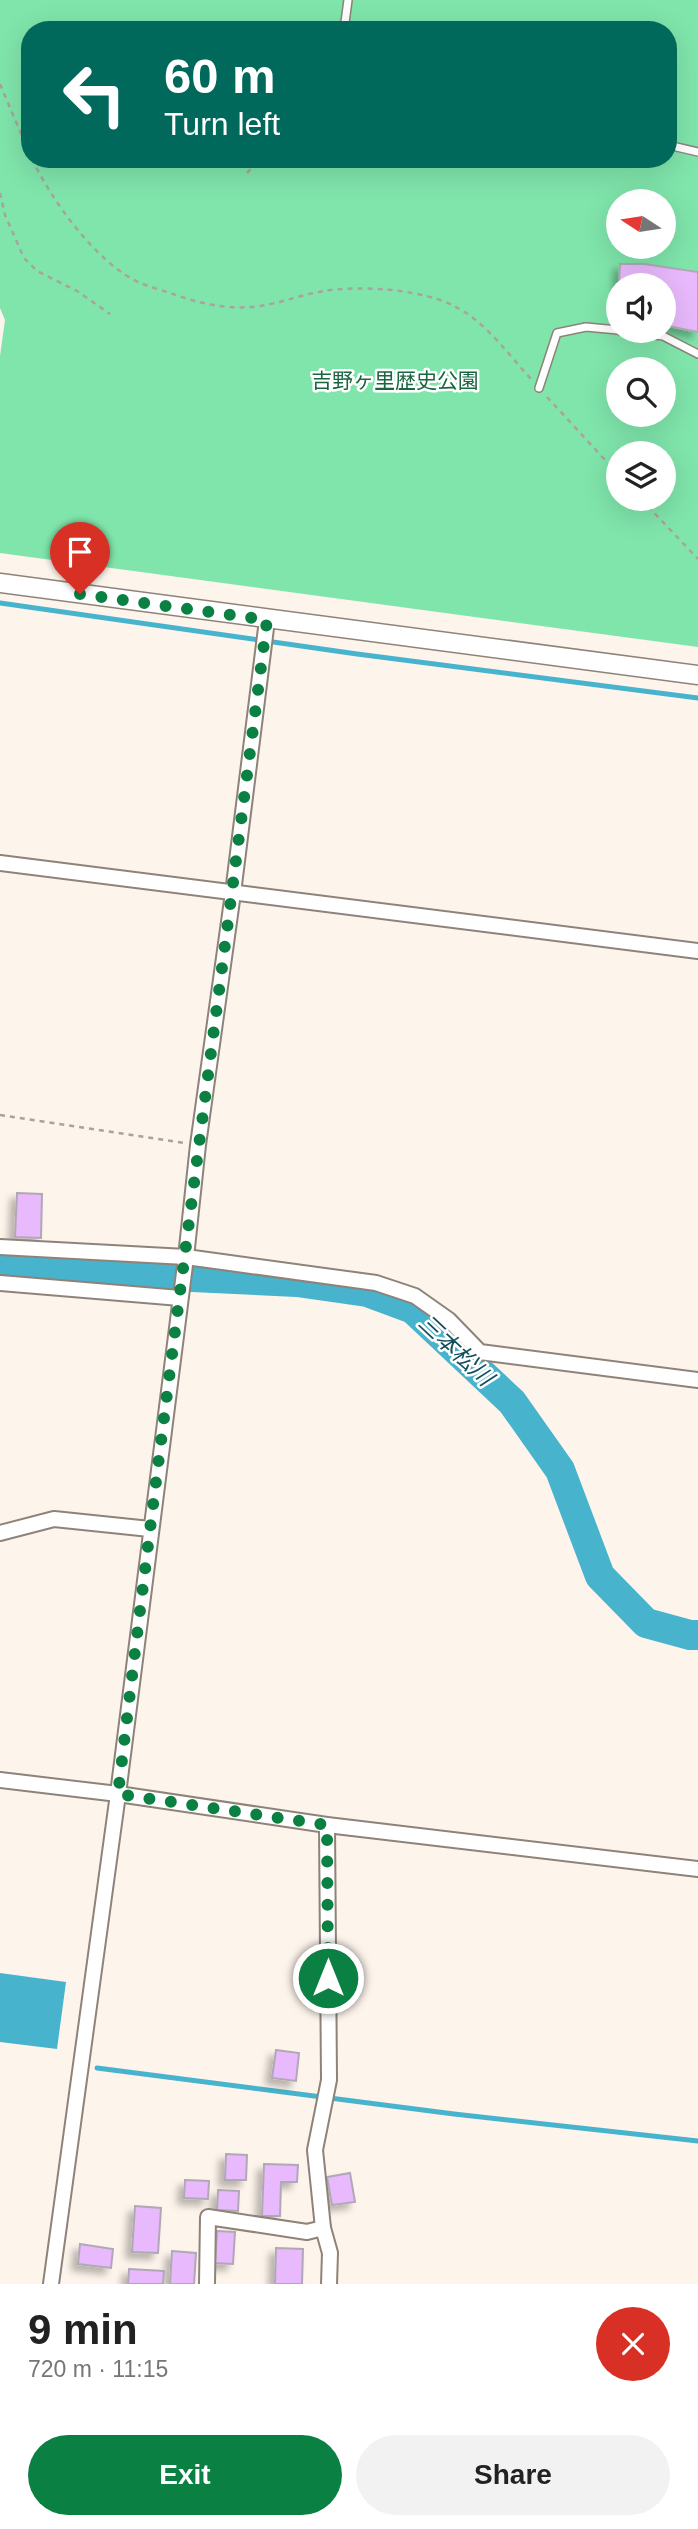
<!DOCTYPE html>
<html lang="en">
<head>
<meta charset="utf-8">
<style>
	body { margin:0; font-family:Helvetica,"Noto Sans JP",sans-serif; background:#f2f2f2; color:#222; height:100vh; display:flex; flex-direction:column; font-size:26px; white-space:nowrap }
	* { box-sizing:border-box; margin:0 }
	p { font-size:23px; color:#767676 }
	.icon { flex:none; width:38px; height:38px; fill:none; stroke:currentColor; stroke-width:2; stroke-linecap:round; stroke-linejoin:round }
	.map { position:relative; height:2284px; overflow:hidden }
	.side { display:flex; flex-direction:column; background:#fff; flex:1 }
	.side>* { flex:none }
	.banner { position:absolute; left:21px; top:21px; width:656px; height:147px; border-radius:28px; box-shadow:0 7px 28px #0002; background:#00695c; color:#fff; overflow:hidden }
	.needle { width:46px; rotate:282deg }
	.fabs { position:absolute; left:606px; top:189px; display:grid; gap:14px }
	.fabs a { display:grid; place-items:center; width:70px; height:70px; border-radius:50%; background:#fff; box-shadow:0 7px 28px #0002; font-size:35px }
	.pin { position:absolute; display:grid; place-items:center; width:60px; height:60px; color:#fff; margin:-72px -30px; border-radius:50% 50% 50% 0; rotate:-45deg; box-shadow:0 0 7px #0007 }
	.pin .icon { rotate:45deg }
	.me { position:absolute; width:77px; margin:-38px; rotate:0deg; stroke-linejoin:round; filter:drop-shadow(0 0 5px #0008) }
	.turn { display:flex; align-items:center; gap:24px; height:147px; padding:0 28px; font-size:32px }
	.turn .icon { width:91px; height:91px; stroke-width:2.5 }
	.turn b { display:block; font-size:49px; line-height:60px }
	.round { display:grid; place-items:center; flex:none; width:74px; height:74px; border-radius:37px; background:#f2f2f2 }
	.summary { display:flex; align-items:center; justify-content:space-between; height:119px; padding:0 28px }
	h1 { font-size:42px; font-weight:700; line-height:52px }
	.cta { display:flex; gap:14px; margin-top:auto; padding:14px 28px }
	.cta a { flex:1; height:80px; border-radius:42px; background:#0b8043; color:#fff; font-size:28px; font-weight:700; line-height:80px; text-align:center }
	.cta a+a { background:#f2f2f2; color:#222 }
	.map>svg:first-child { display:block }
	.green { fill:#7fe5ab; fill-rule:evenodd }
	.water { fill:#48b3cd }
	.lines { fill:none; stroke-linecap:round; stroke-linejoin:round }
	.stream { stroke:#48b3cd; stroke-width:5 }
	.river { stroke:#48b3cd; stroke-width:30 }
	.building { fill:#e8b9fc; stroke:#b1a8b5; stroke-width:2; filter:url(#shadow) }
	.service-casing { stroke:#8e8379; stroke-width:10 }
	.minor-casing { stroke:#8e8379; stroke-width:18 }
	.tertiary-casing { stroke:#8e8379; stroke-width:21 }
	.path { stroke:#aaa39b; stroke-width:2.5; stroke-dasharray:5 5; stroke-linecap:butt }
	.service { stroke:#fff; stroke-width:7 }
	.minor { stroke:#fff; stroke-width:14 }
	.tertiary { stroke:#fff; stroke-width:18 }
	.route { stroke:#0b8043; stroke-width:12; stroke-dasharray:0 21.6 }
	.labels { text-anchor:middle; stroke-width:5; stroke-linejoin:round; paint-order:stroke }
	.park-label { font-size:21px; fill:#1a6641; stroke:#fff }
	.water-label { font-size:23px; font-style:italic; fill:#13505e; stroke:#fff }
</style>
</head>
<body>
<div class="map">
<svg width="698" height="2284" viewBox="0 0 698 2284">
	<defs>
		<filter id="shadow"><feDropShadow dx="-6" dy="6" stdDeviation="3.5" flood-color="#0004"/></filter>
	</defs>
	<rect width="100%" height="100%" fill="#fdf4eb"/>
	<path class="green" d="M 0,0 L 698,0 L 698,647 L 0,553 L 0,356 L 5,320 L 0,308 ZM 30,30 L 668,30 L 668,159 L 30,159 ZM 618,201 L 663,201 L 663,247 L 618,247 ZM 618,285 L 663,285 L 663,331 L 618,331 ZM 618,369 L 663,369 L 663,415 L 618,415 ZM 618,453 L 663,453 L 663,499 L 618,499 Z"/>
	<polygon class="water" points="0,1973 66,1982 57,2049 0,2042"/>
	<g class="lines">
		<g class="stream">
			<polyline points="0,603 357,654 698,698"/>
			<polyline points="97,2068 454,2114 698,2141"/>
		</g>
		<polyline class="river" points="0,1268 297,1282 367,1292 413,1309 512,1402 560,1470 600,1576 646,1623 690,1635 698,1635"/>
	</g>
	<g class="building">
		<polygon points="620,264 644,264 698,272 698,332 663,325 663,285 619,285"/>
		<polygon points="17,1193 42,1194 41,1238 15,1237"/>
		<polygon points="276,2050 299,2053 296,2081 272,2078"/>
		<polygon points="226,2154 247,2155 246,2180 225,2180"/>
		<polygon points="264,2164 298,2165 297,2182 281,2182 280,2216 262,2216"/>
		<polygon points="350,2173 355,2202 332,2205 327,2177"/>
		<polygon points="185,2180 209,2181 208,2199 184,2198"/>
		<polygon points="218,2190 239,2191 238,2211 217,2210"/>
		<polygon points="135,2206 161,2208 158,2253 132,2252"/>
		<polygon points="217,2231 235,2232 233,2264 215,2263"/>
		<polygon points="80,2244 113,2249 111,2268 78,2264"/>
		<polygon points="276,2248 303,2249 302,2284 275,2284"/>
		<polygon points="172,2251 196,2253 194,2284 170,2284"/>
		<polygon points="129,2269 164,2271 163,2284 128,2284"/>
	</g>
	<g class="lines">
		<g class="service-casing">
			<g id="service">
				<polyline points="344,30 348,0"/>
				<polyline points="668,145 698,152"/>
				<polyline points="620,331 663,336 698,354"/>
				<polyline points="539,388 557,333 586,327 618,330"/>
			</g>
		</g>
		<g class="minor-casing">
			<g id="minor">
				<polyline points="0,863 698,951"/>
				<polyline points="0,1247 186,1257 376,1283 415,1296 449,1320 480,1352 698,1380"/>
				<polyline points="0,1283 180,1298"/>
				<polyline points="0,1533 54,1519 150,1529"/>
				<polyline points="0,1780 118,1794 327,1825 698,1869"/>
				<polyline points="327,1825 329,2080 315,2150 323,2228 330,2253 329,2284"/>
				<polyline points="51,2284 118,1794 186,1257 198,1145 233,893 267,620"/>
				<polyline points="207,2284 208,2217 307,2232 323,2228"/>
			</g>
		</g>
		<g class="tertiary-casing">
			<polyline id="tertiary" points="0,583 698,675"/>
		</g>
		<g class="path">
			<polyline points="0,84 30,155"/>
			<path d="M 32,159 C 52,201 96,262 138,282 C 149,287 162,290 173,294 C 198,303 225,309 251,307 C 276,305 299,295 324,291 C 359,285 422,289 454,306 C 486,322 507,353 531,379"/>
			<polyline points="247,173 260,159"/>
			<polyline points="0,193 5,215 24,258 37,271 77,291 110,314"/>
			<polyline points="547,397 618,474"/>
			<polyline points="641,499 698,559"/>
			<polyline points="0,1115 184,1143"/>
		</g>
		<use href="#service" class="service"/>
		<use href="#minor" class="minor"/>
		<use href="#tertiary" class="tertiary"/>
	</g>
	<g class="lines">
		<path class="route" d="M 80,594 L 267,620 C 217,1011 164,1402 118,1794 L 327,1825 L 328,1978"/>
	</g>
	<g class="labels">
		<g class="park-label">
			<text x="395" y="388">吉野ヶ里歴史公園</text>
		</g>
		<g class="water-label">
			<text transform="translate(456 1350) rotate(43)" y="8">三本松川</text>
		</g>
	</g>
</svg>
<div class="fabs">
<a><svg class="needle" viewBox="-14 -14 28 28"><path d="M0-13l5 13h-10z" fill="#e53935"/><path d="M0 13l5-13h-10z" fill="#767676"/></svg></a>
<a><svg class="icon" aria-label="sound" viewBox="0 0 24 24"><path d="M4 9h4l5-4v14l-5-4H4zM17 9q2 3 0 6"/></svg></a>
<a><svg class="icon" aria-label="search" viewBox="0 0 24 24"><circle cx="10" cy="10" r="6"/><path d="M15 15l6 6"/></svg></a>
<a><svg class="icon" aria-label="layers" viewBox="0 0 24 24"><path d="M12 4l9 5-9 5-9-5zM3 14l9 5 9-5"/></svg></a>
</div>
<div class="pin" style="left:80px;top:594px;background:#d93025"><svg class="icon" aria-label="arrive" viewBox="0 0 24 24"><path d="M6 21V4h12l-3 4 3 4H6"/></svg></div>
<svg class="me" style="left:328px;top:1978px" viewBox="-20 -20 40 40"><circle r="17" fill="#0b8043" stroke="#fff" stroke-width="3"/><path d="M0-11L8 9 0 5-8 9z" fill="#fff"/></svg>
<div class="banner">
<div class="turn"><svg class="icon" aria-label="left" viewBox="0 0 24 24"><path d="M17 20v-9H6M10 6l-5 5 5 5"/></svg><div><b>60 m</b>Turn left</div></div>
</div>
</div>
<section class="side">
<div class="summary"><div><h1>9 min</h1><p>720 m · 11:15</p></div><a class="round" style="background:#d93025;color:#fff"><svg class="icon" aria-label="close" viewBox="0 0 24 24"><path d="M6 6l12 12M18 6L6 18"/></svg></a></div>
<div class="cta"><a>Exit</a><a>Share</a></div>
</section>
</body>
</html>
